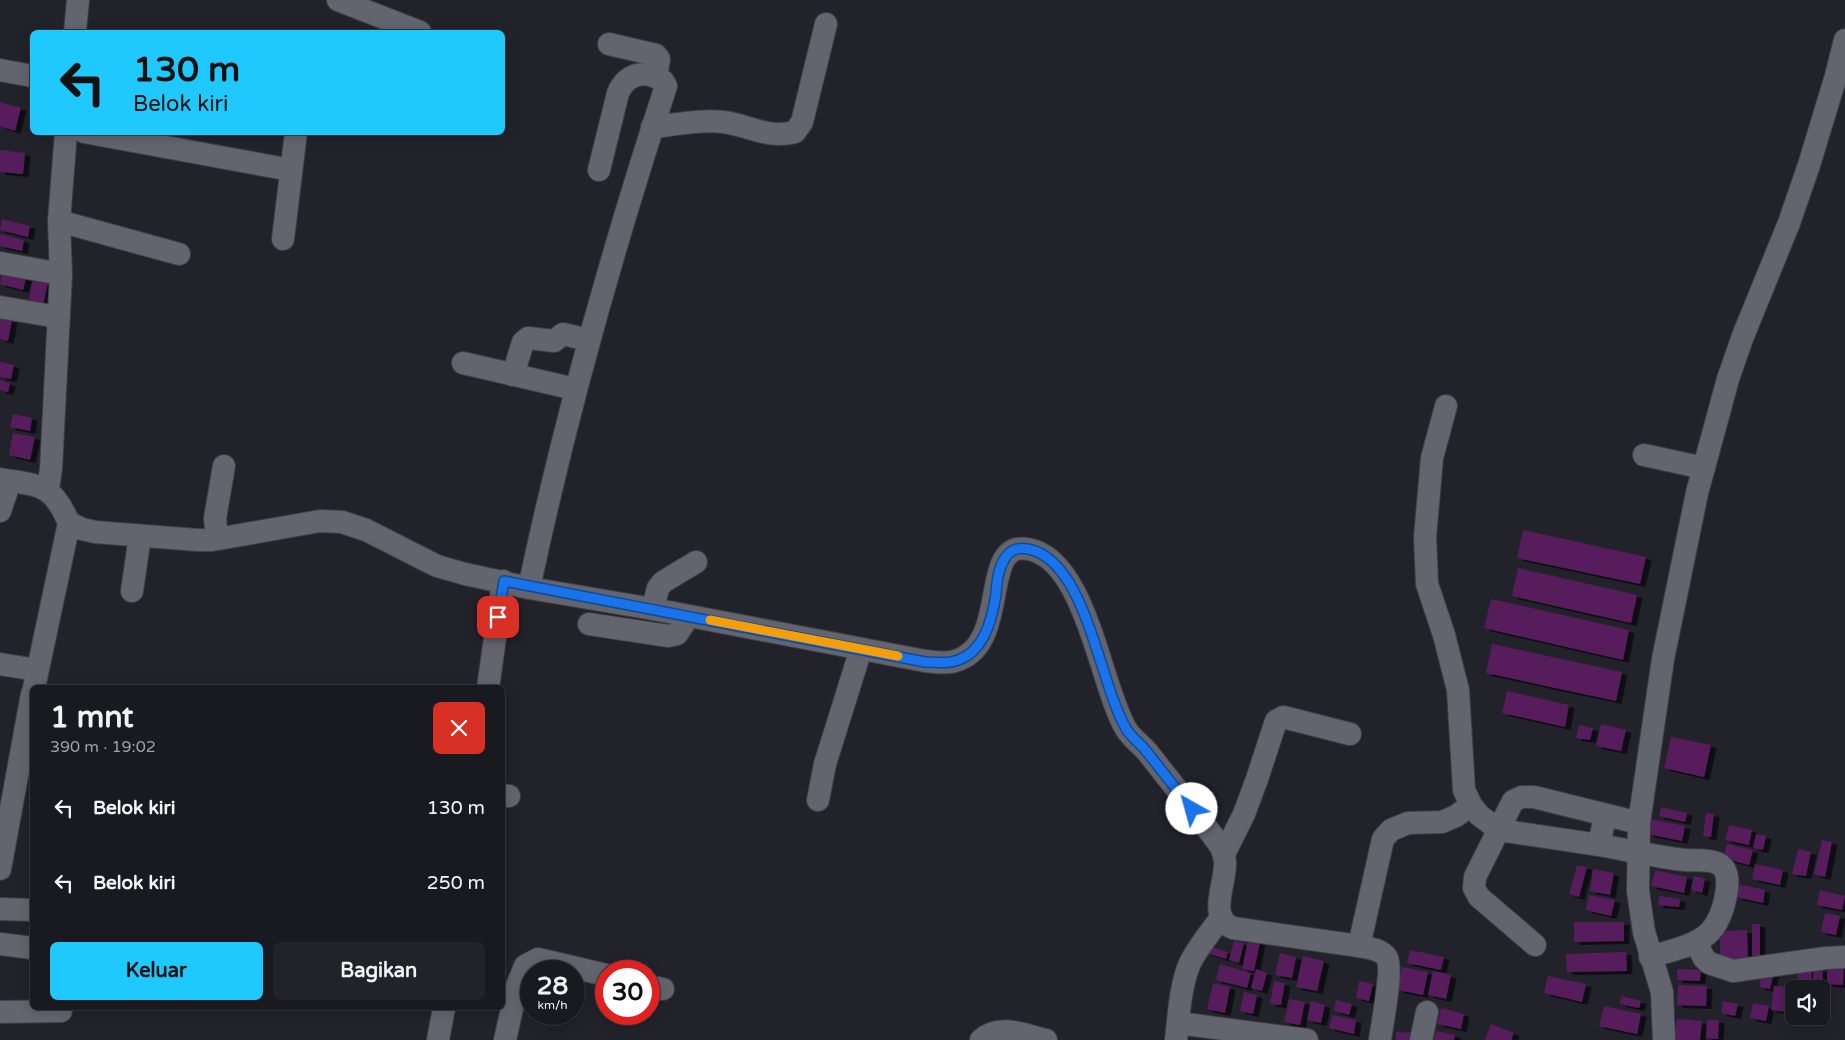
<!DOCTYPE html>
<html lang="id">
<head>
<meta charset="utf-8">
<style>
	body { margin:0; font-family:"Varela Round",sans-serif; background:#222329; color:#f1f3f6; height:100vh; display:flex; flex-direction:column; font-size:19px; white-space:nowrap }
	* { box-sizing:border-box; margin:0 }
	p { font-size:16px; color:#9fa1a5 }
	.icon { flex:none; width:28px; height:28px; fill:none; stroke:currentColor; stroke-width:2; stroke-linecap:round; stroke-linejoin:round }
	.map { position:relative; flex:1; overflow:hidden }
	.drawer { position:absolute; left:30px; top:685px; width:475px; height:325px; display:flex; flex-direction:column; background:#191a20; border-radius:8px; box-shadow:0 2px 12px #0003,0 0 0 1px #37383e }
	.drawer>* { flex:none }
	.hud { position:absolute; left:30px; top:30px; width:475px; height:105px; border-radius:8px; box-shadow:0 2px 12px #0003,0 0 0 1px #37383e; background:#20c9fd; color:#111; overflow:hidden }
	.tools { position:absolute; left:1785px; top:980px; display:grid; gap:10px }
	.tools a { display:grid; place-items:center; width:45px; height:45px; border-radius:8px; background:#191a20; box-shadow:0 2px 12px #0003,0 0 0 1px #37383e; font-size:25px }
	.speed { position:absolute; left:520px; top:960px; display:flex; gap:10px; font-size:25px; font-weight:700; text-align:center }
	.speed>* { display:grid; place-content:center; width:65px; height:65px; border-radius:50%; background:#191a20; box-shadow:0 2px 12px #0003,0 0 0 1px #37383e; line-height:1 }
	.speed small { font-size:12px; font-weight:400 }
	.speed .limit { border:8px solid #d22; background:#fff; color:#111 }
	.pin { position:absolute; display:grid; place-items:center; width:42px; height:42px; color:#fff; margin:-21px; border-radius:10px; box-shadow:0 2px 8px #0006 }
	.me { position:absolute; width:55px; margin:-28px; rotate:322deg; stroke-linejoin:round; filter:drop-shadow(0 0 4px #0008) }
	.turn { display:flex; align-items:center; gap:18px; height:105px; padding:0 20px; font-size:22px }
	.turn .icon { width:65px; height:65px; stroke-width:2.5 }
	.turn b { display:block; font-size:35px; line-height:42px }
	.round { display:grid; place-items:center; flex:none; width:52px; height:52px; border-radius:8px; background:#222329 }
	.headline { display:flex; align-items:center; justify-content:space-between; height:85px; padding:0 20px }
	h1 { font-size:30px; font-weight:700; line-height:38px }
	.primary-button { display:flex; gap:10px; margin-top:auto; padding:10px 20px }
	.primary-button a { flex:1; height:58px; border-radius:8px; background:#20c9fd; color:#111; font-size:20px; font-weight:700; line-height:58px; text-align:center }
	.primary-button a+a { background:#222329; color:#f1f3f6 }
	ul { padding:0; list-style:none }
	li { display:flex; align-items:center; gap:15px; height:75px; padding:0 20px }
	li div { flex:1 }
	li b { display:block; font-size:19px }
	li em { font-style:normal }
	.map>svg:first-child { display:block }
	.building { fill:#571d5b; filter:url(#shadow) }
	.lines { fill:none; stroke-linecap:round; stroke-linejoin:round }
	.minor-casing { stroke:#3e3f46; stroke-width:24 }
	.minor { stroke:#63656e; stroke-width:22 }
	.route-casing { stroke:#114b97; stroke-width:12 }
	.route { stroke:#1a73e8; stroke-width:9 }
	.slow { stroke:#f59e0b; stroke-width:9 }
</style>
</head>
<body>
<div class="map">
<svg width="1845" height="1040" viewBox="0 0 1845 1040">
	<defs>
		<filter id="shadow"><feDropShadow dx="5.5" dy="3" stdDeviation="0" flood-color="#0009"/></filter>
	</defs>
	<rect width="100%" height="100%" fill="#21222a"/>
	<g class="building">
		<polygon points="0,102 21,108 15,131 0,126"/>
		<polygon points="0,150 25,153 23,174 0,172"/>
		<polygon points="2,219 30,226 28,237 0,230"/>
		<polygon points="0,234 24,240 22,251 0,246"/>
		<polygon points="3,269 27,275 23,290 0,284"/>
		<polygon points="34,275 49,278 43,305 28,302"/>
		<polygon points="0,318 12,320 8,341 0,339"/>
		<polygon points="0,362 14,365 11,379 0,377"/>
		<polygon points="0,380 10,383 8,392 0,390"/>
		<polygon points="13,414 32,418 30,431 10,427"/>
		<polygon points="13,433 35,437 30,460 9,455"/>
		<polygon points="1523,530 1646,557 1640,584 1517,558"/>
		<polygon points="1518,568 1637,595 1631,623 1512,596"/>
		<polygon points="1491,599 1629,630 1623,660 1484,628"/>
		<polygon points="1492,644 1622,672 1616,701 1486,673"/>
		<polygon points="1507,691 1569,705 1565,727 1502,713"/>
		<polygon points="1601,724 1626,730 1621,751 1596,746"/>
		<polygon points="1579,725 1593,728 1590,740 1576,738"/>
		<polygon points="1671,737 1711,745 1704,777 1664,768"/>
		<polygon points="1661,807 1687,813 1685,822 1659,816"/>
		<polygon points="1706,813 1714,814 1711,837 1703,836"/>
		<polygon points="1651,819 1685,826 1682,841 1648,834"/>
		<polygon points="1729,825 1752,830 1749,845 1725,840"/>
		<polygon points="1756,834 1766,836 1763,850 1753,848"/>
		<polygon points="1822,840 1832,842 1825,877 1814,874"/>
		<polygon points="1727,844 1753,850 1749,865 1723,858"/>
		<polygon points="1798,849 1811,852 1806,876 1792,874"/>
		<polygon points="1755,864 1783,870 1780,885 1752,879"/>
		<polygon points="1577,865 1587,867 1579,897 1569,894"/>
		<polygon points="1593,869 1614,873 1610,895 1590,891"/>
		<polygon points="1655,870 1687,877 1684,893 1651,886"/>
		<polygon points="1694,876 1705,879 1702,893 1691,890"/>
		<polygon points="1738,884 1765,890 1763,903 1736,897"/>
		<polygon points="1820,890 1845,896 1842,910 1817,905"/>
		<polygon points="1589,895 1615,900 1611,916 1586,910"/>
		<polygon points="1659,896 1680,899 1679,907 1658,905"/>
		<polygon points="1825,913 1840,916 1836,935 1821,932"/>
		<polygon points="1574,922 1624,922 1624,941 1574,942"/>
		<rect x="1752" y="924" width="8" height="34"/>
		<polygon points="1747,930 1748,963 1720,964 1720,931"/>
		<polygon points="1248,940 1260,942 1254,971 1242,969"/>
		<polygon points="1234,941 1244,943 1239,963 1229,960"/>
		<polygon points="1209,946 1228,952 1226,959 1207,953"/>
		<polygon points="1410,950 1444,957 1441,970 1407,963"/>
		<polygon points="1626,952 1627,971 1567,972 1566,954"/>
		<polygon points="1280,953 1296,957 1292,978 1275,975"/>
		<polygon points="1303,956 1324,961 1317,991 1296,987"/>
		<polygon points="1827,963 1844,963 1843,985 1827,984"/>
		<polygon points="1220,964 1251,973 1247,988 1216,980"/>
		<polygon points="1402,967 1428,972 1423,995 1398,990"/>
		<polygon points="1798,968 1812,969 1811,989 1797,989"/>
		<polygon points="1814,968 1823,969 1822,989 1812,989"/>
		<polygon points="1256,969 1267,973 1262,991 1251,988"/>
		<polygon points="1677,969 1701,970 1700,981 1677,980"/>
		<polygon points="1763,970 1774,972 1770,989 1759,987"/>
		<polygon points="1433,971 1451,975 1446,999 1428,995"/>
		<polygon points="1548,976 1586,984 1582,1002 1544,993"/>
		<polygon points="1274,981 1285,983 1281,1005 1270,1004"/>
		<polygon points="1359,981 1373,984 1369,1001 1356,998"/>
		<polygon points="1213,983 1230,987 1225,1013 1207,1009"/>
		<polygon points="1678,985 1707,986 1706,1006 1677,1005"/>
		<polygon points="1774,986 1789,987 1787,1012 1771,1010"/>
		<polygon points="1244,992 1257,995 1253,1014 1240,1011"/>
		<polygon points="1621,996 1641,1001 1639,1008 1620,1004"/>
		<polygon points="1289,999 1305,1002 1300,1025 1284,1022"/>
		<polygon points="1336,1000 1352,1004 1349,1015 1334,1011"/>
		<polygon points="1311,1001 1325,1005 1321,1023 1307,1020"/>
		<polygon points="1723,1001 1738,1004 1735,1016 1721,1013"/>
		<polygon points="1753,1003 1769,1006 1766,1021 1750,1018"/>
		<polygon points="1604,1006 1641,1014 1637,1034 1599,1026"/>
		<polygon points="1441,1008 1464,1014 1461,1029 1437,1024"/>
		<polygon points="1332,1015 1356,1020 1354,1034 1329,1028"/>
		<polygon points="1677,1019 1702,1021 1700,1040 1674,1040"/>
		<polygon points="1707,1020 1719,1020 1718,1039 1706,1038"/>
		<polygon points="1491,1024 1514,1033 1511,1040 1485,1040"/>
		<polygon points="1436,1031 1455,1035 1454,1040 1434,1040"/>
		<polygon points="1396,1032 1418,1033 1417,1040 1396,1040"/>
	</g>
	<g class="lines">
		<g class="minor-casing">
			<g id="minor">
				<polyline points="338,0 420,32"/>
				<polyline points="75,32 78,0"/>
				<polyline points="609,44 656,55 659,59 656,77"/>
				<polyline points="0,70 32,76"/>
				<path d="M 652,127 C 675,125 700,119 723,122 C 749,125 766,139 795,132 L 802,122 L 826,24"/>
				<polyline points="84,132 291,170"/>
				<polyline points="59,221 179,254"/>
				<polyline points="283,239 296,132"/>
				<polyline points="0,263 61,274"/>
				<polyline points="0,307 58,317"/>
				<polyline points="463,363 575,389"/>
				<polyline points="513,375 523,342 528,338 554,341 563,334 589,340"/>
				<polyline points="1446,406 1432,458 1425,537 1427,584 1444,635 1458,690 1464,790 1471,805 1479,815 1499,830 1599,845 1605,816"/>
				<polyline points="1644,455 1704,468"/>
				<path d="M 0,479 C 40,486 52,483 69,523 L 82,529 L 95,532 L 197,540 L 212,540 L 320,521 L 342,522 L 366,530 L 437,566 L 465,574 L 529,588 L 653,609 L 925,661 C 935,662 946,664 955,661 C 1012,645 978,540 1028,549 C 1086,559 1100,685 1126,729 C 1132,739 1142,745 1149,754 C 1173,785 1198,815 1221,847 C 1223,852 1225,857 1225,863 C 1226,883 1207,918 1233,928 L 1359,946 C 1368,948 1382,949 1387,958 C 1393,969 1382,1025 1380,1040"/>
				<polyline points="45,488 49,482 51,469 61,274 59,221 66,132"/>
				<polyline points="0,511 10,481"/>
				<polyline points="217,539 215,518 224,466"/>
				<path d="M 529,588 C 565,418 612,251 666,86 L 663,81 C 645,69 627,73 618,93 L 599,170"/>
				<polyline points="132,591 140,536"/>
				<polyline points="653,609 658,588 663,582 696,562"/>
				<polyline points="589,624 668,636 677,634 689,616"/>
				<polyline points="0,664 37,670"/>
				<polyline points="34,688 69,523"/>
				<polyline points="488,688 503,581"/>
				<polyline points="502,795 509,796"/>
				<polyline points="818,800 825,764 861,649"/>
				<path d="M 1599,845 C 1628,850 1656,857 1685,860 C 1696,861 1710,859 1719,864 C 1727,869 1728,879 1727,888 C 1720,942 1696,943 1650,957"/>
				<polyline points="1224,854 1244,814 1257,779 1276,721 1283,717 1350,734"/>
				<polyline points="0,869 32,694"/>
				<polyline points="0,909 32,910"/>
				<polyline points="1696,943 1704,958 1709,963 1733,971 1826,958 1845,957"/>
				<polyline points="0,944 32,948"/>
				<polyline points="1535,945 1479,897 1474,888 1475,877 1513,801 1522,797 1534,797 1639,823"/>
				<polyline points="1359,946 1383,839 1391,830 1408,823 1442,822 1456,816 1471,805"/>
				<polyline points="649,986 663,989"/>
				<polyline points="0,1012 61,1011"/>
				<polyline points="1178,1023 1307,1040"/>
				<polyline points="438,1040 444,1008"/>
				<polyline points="505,1040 517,986 525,966 538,959 606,975"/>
				<path d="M 981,1040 C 999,1023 1025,1035 1046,1040"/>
				<path d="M 1176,1040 C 1179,1015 1180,986 1190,963 C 1198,947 1210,932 1221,918"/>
				<polyline points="1421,1040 1427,1012"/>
				<polyline points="1664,1040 1662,992 1644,932 1638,891 1639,823 1663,659 1697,493 1728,379 1743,336 1789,223 1809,165 1836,76 1845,40"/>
			</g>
		</g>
		<use href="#minor" class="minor"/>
	</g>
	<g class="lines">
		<g class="route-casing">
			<path id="route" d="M 498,617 L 504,581 L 925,662 C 935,662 946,664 955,661 C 984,653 992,620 996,594 C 997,581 998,569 1005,558 C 1010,550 1019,547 1028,549 C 1087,560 1099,685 1127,730 C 1132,738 1141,744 1147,752 C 1162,771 1177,790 1192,809"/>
		</g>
		<use href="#route" class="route"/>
		<polyline class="slow" points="710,620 898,656"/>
	</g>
</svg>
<div class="tools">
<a><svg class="icon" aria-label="sound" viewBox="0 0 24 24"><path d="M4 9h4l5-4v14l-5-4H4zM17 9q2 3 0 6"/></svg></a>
</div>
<div class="speed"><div>28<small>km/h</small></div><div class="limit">30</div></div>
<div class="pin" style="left:498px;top:617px;background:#d93025"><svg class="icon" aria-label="arrive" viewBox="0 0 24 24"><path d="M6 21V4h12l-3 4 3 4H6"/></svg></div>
<svg class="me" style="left:1192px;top:809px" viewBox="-20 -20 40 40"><circle r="19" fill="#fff"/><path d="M0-13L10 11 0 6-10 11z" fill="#1a73e8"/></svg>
<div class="hud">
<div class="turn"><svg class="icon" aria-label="left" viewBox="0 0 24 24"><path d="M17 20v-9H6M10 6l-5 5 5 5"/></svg><div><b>130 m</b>Belok kiri</div></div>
</div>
<section class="drawer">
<div class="headline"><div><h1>1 mnt</h1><p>390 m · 19:02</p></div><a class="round" style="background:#d93025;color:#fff"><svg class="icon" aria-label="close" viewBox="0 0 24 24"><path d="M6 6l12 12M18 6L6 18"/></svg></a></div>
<ul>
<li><svg class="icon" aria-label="left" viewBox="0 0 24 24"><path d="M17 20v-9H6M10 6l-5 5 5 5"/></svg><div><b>Belok kiri</b></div><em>130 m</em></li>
<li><svg class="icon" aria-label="left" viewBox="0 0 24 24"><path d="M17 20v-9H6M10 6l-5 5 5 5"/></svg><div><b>Belok kiri</b></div><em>250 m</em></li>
</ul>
<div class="primary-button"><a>Keluar</a><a>Bagikan</a></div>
</section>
</div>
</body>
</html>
